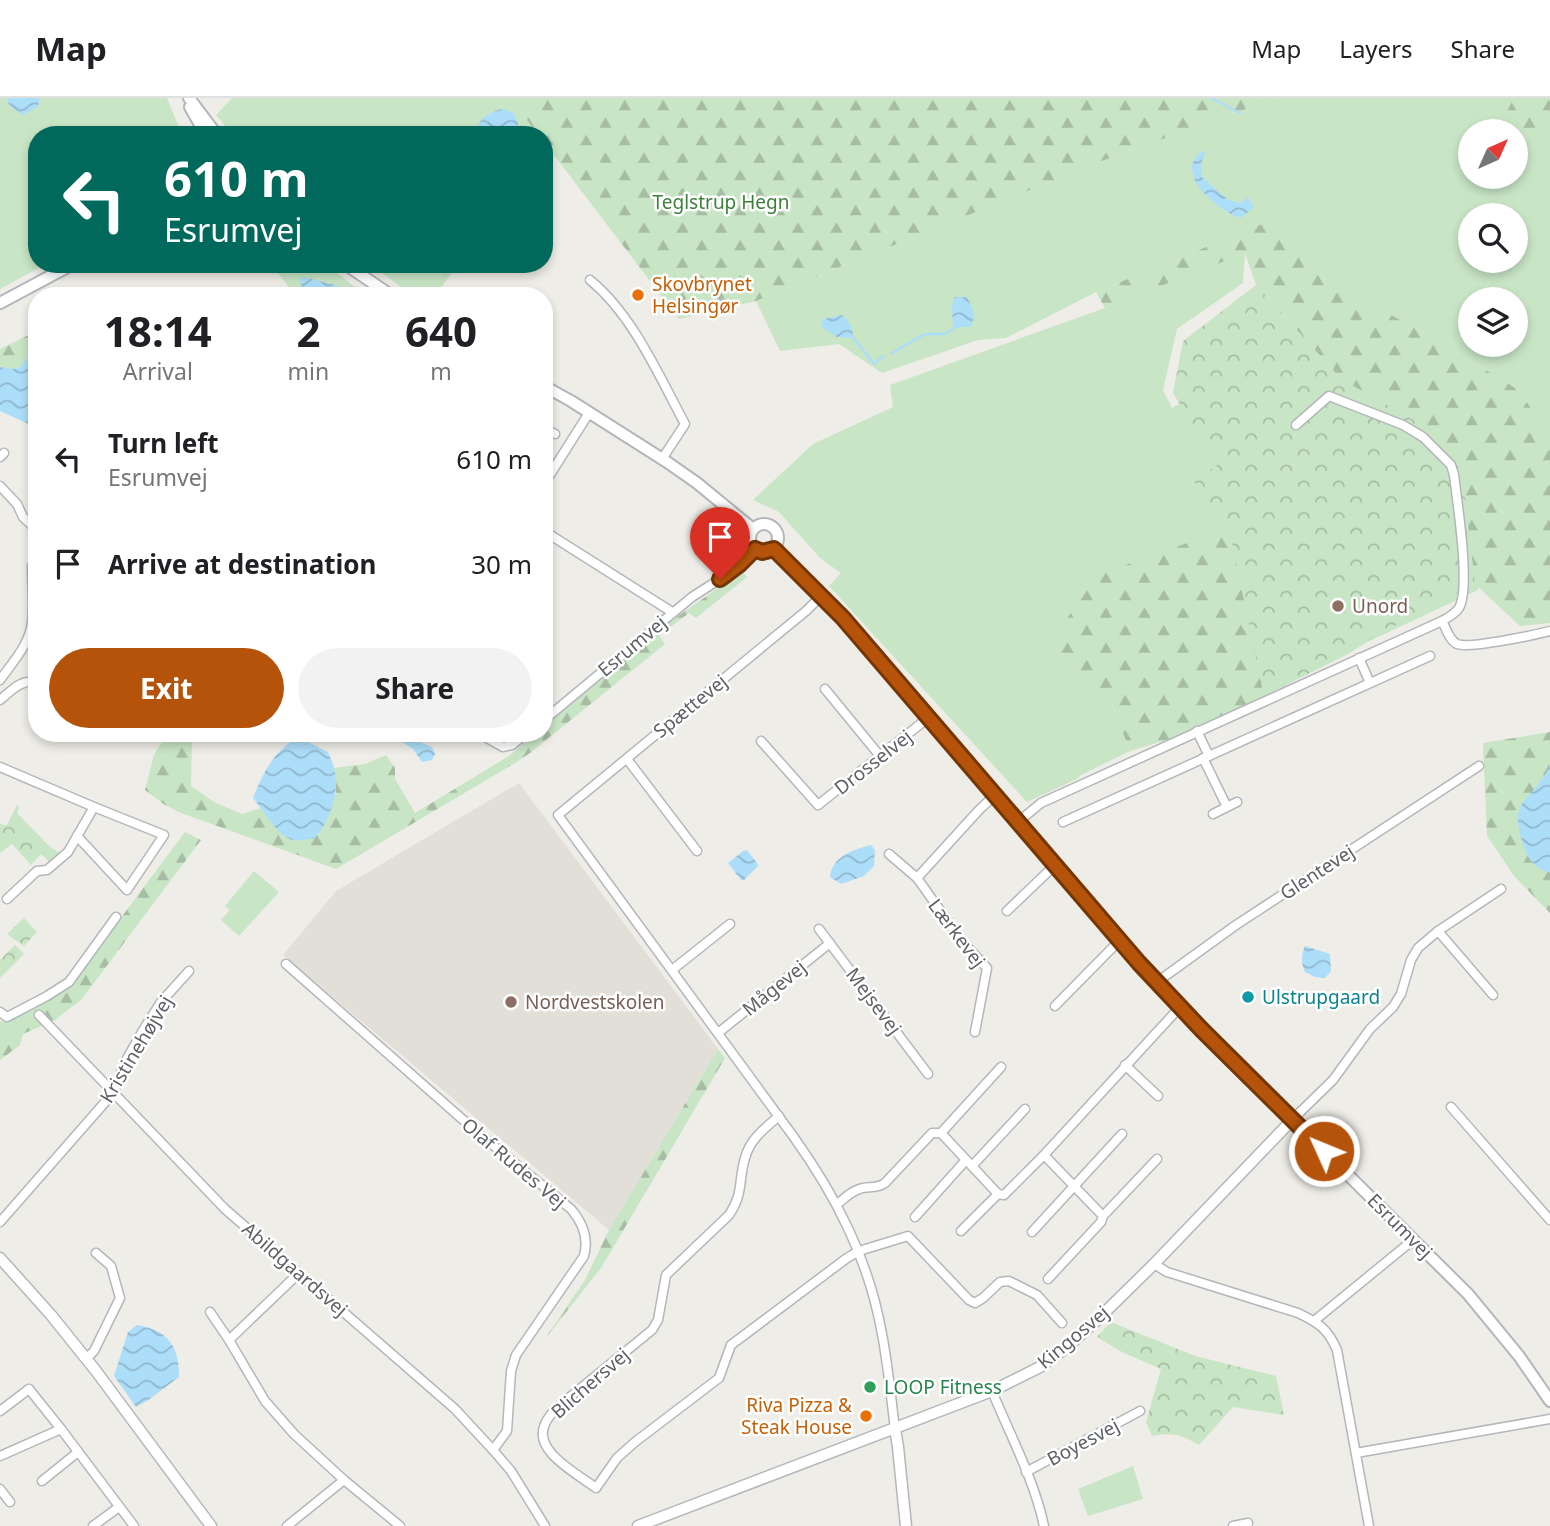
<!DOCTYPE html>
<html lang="en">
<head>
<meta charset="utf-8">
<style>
	body { margin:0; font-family:"Noto Sans",sans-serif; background:#f2f2f2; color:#202124; height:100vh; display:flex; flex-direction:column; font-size:26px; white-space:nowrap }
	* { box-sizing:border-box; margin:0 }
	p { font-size:23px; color:#757577 }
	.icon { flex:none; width:38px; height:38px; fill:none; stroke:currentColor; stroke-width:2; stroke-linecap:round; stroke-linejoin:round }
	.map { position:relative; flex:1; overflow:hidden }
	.panel { position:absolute; left:28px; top:189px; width:525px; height:455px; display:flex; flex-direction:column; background:#fff; border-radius:28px; box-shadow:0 4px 10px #0003 }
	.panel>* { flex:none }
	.top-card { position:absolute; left:28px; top:28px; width:525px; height:147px; border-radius:28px; box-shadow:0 4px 10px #0003; background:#00695c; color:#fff; overflow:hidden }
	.needle { width:46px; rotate:45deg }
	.tools { position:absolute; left:1458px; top:21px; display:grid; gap:14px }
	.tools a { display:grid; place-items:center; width:70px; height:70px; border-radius:50%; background:#fff; box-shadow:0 4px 10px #0003; font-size:35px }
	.pin { position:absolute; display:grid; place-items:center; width:60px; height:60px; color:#fff; margin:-72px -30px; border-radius:50% 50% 50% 0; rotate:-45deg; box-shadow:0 0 7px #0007 }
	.pin .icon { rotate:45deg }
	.me { position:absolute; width:77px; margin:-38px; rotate:314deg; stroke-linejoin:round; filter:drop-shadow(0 0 5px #0008) }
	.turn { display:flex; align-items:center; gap:24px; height:147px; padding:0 21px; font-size:32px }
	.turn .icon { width:91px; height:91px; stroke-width:2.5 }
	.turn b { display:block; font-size:49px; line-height:60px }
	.eta { display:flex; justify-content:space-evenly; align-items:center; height:119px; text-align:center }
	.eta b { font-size:42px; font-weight:700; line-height:49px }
	.action { display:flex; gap:14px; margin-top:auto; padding:14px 21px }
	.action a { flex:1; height:80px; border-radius:42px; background:#b45309; color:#fff; font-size:28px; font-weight:700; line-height:80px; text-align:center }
	.action a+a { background:#f2f2f2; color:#202124 }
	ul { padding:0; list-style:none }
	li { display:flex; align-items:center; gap:21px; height:105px; padding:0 21px }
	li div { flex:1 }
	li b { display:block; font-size:26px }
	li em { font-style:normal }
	header { display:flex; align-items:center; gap:42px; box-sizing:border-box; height:98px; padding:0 35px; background:#fff; border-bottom:2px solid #e0e0e0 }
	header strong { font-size:33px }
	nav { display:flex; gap:38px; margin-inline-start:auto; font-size:24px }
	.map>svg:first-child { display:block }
	.education { fill:#e2ded8 }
	.grass { fill:#c8e5c5; fill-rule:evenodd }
	.forest { fill:url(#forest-firs) }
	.park { fill:url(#park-crowns) }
	.water { fill:url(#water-waves) }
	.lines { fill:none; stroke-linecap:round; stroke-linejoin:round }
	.stream { stroke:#addef9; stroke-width:2.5 }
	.minor-casing { stroke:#b4b7ba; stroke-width:11 }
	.tertiary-casing { stroke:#b4b7ba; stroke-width:13 }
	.secondary-casing { stroke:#b3b6ba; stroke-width:14 }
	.minor { stroke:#fff; stroke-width:8 }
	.tertiary { stroke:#fff; stroke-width:10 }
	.secondary { stroke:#fff; stroke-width:10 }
	.route-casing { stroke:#753606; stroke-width:18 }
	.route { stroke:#b45309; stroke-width:12 }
	.food-dot { fill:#e8710a; stroke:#fff; stroke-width:2.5 }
	.education-dot { fill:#8d6e63; stroke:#fff; stroke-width:2.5 }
	.culture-dot { fill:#0f9aa8; stroke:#fff; stroke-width:2.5 }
	.leisure-dot { fill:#2e9e5b; stroke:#fff; stroke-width:2.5 }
	.labels { text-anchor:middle; stroke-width:5; stroke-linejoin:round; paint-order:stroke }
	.park-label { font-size:19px; fill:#3d803b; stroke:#fff }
	.food-label { font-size:19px; fill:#c56008; stroke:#fff; text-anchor:start }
	.education-label { font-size:19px; fill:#785e54; stroke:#fff; text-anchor:start }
	.street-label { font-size:19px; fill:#5e6266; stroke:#fff }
	.culture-label { font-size:19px; fill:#0d838f; stroke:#fff; text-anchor:start }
	.leisure-label { font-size:19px; fill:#27864d; stroke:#fff; text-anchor:start }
</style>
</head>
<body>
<header>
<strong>Map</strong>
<nav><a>Map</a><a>Layers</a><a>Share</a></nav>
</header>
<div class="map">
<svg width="1550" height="1428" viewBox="0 0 1550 1428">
	<defs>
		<pattern id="forest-firs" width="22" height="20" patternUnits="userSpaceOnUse" patternTransform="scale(1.75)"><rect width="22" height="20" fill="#c8e5c5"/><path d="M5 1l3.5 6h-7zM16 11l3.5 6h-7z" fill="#a6bda4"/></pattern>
		<pattern id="park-crowns" width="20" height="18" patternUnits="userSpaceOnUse" patternTransform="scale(1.75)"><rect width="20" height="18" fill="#c8e5c5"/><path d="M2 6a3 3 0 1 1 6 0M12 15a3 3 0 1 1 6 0" fill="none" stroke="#a6bda4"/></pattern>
		<pattern id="water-waves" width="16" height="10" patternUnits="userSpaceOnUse" patternTransform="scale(1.75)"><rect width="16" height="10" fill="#addef9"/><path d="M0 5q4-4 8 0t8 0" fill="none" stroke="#90b7cd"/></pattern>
	</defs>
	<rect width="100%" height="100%" fill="#efede7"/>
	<polygon class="education" points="519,685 718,951 609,1132 283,857 336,793"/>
	<g class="grass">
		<polygon points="0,0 167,0 182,37 37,37 37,166 46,166 0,191"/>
		<polygon points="232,0 509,0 539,37 233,37 216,17"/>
		<path d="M 1276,0 L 1550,0 L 1550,336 L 1517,291 L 1433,240 L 1366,203 L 1277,120 L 1096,194 L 1006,240 L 978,242 L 882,275 L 839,246 L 780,253 L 756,203 L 1102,63 ZM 1470,33 L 1516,33 L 1516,79 L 1470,79 ZM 1470,117 L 1516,117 L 1516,163 L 1470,163 ZM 1470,201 L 1516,201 L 1516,247 L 1470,247 Z"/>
		<polygon points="1245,155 1243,185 1177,231 1163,292 1172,310 1188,301 1343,283 1421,314 1475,371 1478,492 1257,596 1079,586 1110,602 1130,653 1079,678 1079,680 1027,704 829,488 841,475 820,460 779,414 753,402 813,346 893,309 890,287 1105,210"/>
		<polygon points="271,166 326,166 356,190 351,198 340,198 342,196 301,188 308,198 296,198"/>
		<polygon points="370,166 458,166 435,198 413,198"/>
		<polygon points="254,773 279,794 239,838 221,822 230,812 225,808"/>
		<polygon points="1133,1368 1143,1401 1088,1418 1078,1391"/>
	</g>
	<g class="forest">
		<polygon points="509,0 1276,0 1102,63 756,203 679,221 544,44 544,37 539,37"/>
		<path d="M 1514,0 L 1550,0 L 1550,29 C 1535,36 1511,37 1505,17 Z"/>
		<polygon points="1277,120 1366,203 1433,240 1517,291 1550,336 1550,525 1520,528 1475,486 1461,372 1415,323 1341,281 1256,187 1245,155 1105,210 1096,194"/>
		<polygon points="37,233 37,259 27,259 22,267 16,271 0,269 0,251"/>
		<polygon points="1229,430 1264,598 1170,641 1130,653 1110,602 1079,586 1050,544 1098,477"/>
		<polygon points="742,473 747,479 696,520 689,515 668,531 664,528"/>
		<polygon points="658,535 665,546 530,655 515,665 336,771 181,715 165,707 145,692 154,657 167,635 183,635 192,641 191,688 214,704 242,716 261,710 278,731 336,696 334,670 365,666 386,657 395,670 395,681 415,715 509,658 536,635 544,635 544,628"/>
		<polygon points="1550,634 1550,815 1515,779 1487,738 1483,645"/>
		<polygon points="185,734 201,742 82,901 55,922 23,936 20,947 0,962 0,923 5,924 70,888"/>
		<polygon points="718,951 725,960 601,1170 544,1242 585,1182 609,1132"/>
	</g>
	<g class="park">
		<polygon points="1256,187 1341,281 1415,323 1462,373 1475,486 1377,537 1350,555 1264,598 1229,430 1193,382 1217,368 1173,295 1183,243"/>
		<polygon points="17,707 19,709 17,715 50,749 60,755 50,764 41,756 31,767 12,746 0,755 0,725 4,727 7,727"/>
		<polygon points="24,820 37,834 24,848 7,836"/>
		<polygon points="15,847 24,856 0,880 0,862"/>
		<path d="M 1111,1224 L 1195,1258 L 1276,1278 L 1284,1317 L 1233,1309 L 1199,1347 C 1181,1337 1174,1334 1152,1338 L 1146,1324 L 1161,1271 L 1122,1254 L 1097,1239 Z"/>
	</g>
	<g class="water">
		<polygon points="7,0 40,0 38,9 22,17 9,7"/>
		<path d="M 502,11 L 514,15 L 518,26 L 516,37 L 474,37 C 480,20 486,15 502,11 Z"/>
		<path d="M 1206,52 L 1201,66 L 1202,79 L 1228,102 L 1242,105 L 1248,99 L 1254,109 L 1241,120 C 1226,116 1204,98 1196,85 C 1194,80 1193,74 1191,68 L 1198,56 Z"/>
		<polygon points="303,179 339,188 342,192 340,198 308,198 301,188 300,181"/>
		<path d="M 955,199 L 967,199 C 972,210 978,218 970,229 L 960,229 L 953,231 L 952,206 Z"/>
		<path d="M 842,217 C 849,222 852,229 853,237 L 850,240 L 837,239 L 823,230 L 821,225 L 823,221 Z"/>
		<polygon points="27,259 37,259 37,330 0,313 0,269 16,271 22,267"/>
		<polygon points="391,635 412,635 415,642 432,649 435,656 432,662 422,664 413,651 402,644"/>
		<path d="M 298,639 L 328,654 C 330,659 333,665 334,670 C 340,694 331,721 315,740 C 308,741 299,744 292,742 C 278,738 262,711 253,700 C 264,673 273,654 298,639 Z"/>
		<path d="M 1550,668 L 1550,775 C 1537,771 1528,763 1524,749 C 1506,699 1532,705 1550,668 Z"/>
		<path d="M 871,747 L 875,752 L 874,768 L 864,778 L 841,786 L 830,779 C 831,759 854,751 871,747 Z"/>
		<polygon points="747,752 757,765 758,768 744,782 741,782 728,765 743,753"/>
		<path d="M 1305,848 L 1330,856 L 1331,873 L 1325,880 L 1315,879 L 1305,874 C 1301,864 1301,857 1305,848 Z"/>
		<path d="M 137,1227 C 168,1232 179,1248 179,1279 L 147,1303 L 136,1309 L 114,1278 L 128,1234 Z"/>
	</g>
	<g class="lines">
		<g class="stream">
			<polyline points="1211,0 1240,15"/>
			<polyline points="852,238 874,266 883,258"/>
			<polyline points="892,255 925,236 945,236 953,231"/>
		</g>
		<g class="minor-casing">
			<g id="minor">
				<path d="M 590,182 C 633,217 659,278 685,326 L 662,361"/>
				<polyline points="544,330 555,336"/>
				<polyline points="0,359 4,355"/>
				<polyline points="544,386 589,315"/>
				<polyline points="0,388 17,406 23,419 37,432"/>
				<polyline points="544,433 672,514"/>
				<path d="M 821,498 L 806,513 L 558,717 L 793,1038 C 836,1098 869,1162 882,1236 C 888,1267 891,1300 895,1331"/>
				<path d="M 1442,523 C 1446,530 1449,542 1457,546 C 1469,551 1534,537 1550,533"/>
				<polyline points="1359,560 1370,585"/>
				<path d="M 0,582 C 12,565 30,546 32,524 C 34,506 32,486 32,468 L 37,461"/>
				<polyline points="825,591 880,658"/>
				<path d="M 0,602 C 12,592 21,581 37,584"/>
				<polyline points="544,622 692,499 720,481 740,466 755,451"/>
				<polyline points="1197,633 1209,658"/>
				<polyline points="478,635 503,649 512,647 527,635"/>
				<polyline points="761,643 818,707 928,620"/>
				<polyline points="1203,660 1227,709"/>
				<polyline points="627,661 697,753"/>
				<polyline points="0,669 94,709 68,754 47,772 37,773 7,801"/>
				<polyline points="1213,716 1237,704"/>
				<path d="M 1018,724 L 1041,705 L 1442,523 C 1449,519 1455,516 1459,510 C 1471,489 1457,403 1454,377 L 1451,367 L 1423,339 L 1403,327 L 1329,298 L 1296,327"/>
				<polyline points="1063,724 1430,558"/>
				<polyline points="77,738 127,792 164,737 94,709"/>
				<polyline points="889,756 917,780 962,843 987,870 975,934"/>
				<polyline points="917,780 979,712 995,697"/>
				<polyline points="1007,813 1055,767"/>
				<polyline points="819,831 928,976"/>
				<polyline points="1438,833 1493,897"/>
				<path d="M 286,866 L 478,1035 L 571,1111 C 583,1125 589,1140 584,1158 L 516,1257 L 511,1273 L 507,1333 L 493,1352"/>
				<polyline points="672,872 730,826"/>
				<polyline points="1157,884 1236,827 1479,668"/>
				<polyline points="1055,908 1119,843"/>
				<polyline points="0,914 7,919 47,898 69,884 116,819"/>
				<polyline points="39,917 225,1111 455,1311 493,1352 511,1373 545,1428"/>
				<polyline points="718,935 830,845"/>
				<polyline points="1125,967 1158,998"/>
				<polyline points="1451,1009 1550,1122"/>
				<path d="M 779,1018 C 765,1030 750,1041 745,1060 C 738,1083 744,1095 729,1117 L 666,1177 L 658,1222 L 652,1232 L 554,1312 C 551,1317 547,1321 545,1326 C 532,1353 578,1376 596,1390 L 617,1360 L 635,1344 L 719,1280 L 731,1247 L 847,1160 L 859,1153 L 908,1138 L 969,1202 L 975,1205 L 983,1200 L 1000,1184 L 1009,1183 L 1037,1197 L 1062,1225"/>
				<polyline points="1292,1022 1333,982 1370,931 1393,909 1401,896 1411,862 1418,850 1438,833 1501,791"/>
				<polyline points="941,1035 1001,969"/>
				<polyline points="1044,1057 1180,909"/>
				<polyline points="972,1068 1025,1011"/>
				<path d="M 837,1106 C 843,1102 849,1095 857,1092 C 867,1087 875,1092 885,1085 L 932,1035 L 941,1035 L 998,1096 L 1004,1097 L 1044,1057 L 1103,1118 L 1101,1124 L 1048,1181"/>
				<polyline points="1103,1118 1157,1061"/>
				<polyline points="915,1119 966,1062"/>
				<polyline points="0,1124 114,994 124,966 142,934 161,904 189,873"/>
				<polyline points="961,1133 998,1096"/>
				<polyline points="1032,1134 1122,1036"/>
				<path d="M 1154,1166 L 1167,1174 L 1298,1215 C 1319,1225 1328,1231 1337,1252 L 1369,1428"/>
				<polyline points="298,1176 229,1242 265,1303 294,1336 344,1382 400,1428"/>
				<polyline points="210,1214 229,1242"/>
				<polyline points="1314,1223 1413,1142"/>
				<polyline points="86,1261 94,1253 120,1200 111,1168 96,1155"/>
				<path d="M 992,1293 C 1010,1337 1034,1381 1044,1428"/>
				<polyline points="0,1313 29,1291 61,1331"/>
				<polyline points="1356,1355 1550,1321"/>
				<polyline points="0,1358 61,1331 134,1428"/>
				<polyline points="1026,1374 1140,1313"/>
				<polyline points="42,1383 78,1354"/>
				<polyline points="0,1391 10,1404"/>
				<polyline points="93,1428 119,1409"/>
				<polyline points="287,1428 344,1382"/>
				<polyline points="1233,1428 1248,1425"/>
			</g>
		</g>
		<g class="tertiary-casing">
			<g id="tertiary">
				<polyline points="0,1160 51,1217 96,1273 211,1428"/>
				<polyline points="895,1331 898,1349 906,1428"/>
				<polyline points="638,1428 992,1293 1040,1269 1067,1249 1096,1223 1154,1166 1292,1022"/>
			</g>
		</g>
		<g class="secondary-casing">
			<g id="secondary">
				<polyline points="189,0 217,37"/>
				<polyline points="190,9 206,37"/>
				<polyline points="345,166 392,198"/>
				<polyline points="0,205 73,166"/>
				<polyline points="544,288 571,303 667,364 697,385 753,431"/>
				<circle cx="764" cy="440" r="14"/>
				<polyline points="774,451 843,520 1139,865 1202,932 1468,1196 1519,1258 1550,1303"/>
			</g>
		</g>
		<use href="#minor" class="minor"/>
		<use href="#tertiary" class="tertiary"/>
		<use href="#secondary" class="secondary"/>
	</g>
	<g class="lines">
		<g class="route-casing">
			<polyline id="route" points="720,481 740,466 755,451 762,454 774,451 843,520 1139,865 1202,932 1324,1053"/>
		</g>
		<use href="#route" class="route"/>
	</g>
	<g class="food-dot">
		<circle cx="638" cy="197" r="7"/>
		<circle cx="866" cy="1318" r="7"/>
	</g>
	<g class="education-dot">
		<circle cx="1338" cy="508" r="7"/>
		<circle cx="511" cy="904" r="7"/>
	</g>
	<circle class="culture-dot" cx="1248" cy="899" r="7"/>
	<circle class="leisure-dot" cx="870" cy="1289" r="7"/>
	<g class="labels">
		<g class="park-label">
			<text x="721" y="111">Teglstrup Hegn</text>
		</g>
		<g class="food-label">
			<text x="652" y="193">Skovbrynet<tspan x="652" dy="22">Helsingør</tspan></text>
			<text x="852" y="1314" text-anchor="end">Riva Pizza &amp;<tspan x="852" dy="22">Steak House</tspan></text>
		</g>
		<g class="education-label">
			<text x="1352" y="515">Unord</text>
			<text x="525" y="911">Nordvestskolen</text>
		</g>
		<g class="street-label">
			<text transform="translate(632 548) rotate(-40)" y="7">Esrumvej</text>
			<text transform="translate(690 608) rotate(-39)" y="7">Spættevej</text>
			<text transform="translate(873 664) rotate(-38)" y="7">Drosselvej</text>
			<text transform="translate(1317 774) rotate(-33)" y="7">Glentevej</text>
			<text transform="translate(957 835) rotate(53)" y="7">Lærkevej</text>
			<text transform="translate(774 890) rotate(-39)" y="7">Mågevej</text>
			<text transform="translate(874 903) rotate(53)" y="7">Mejsevej</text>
			<text transform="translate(136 951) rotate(-59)" y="7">Kristinehøjvej</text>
			<text transform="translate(514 1065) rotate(40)" y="7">Olaf Rudes Vej</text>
			<text transform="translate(1400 1128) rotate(45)" y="7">Esrumvej</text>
			<text transform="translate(295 1171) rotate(41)" y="7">Abildgaardsvej</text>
			<text transform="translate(1073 1239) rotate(-40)" y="7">Kingosvej</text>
			<text transform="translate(590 1285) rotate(-41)" y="7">Blichersvej</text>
			<text transform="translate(1083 1344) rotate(-28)" y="7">Boyesvej</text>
		</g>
		<g class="culture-label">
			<text x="1262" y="906">Ulstrupgaard</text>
		</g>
		<g class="leisure-label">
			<text x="884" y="1296">LOOP Fitness</text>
		</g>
	</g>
</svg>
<div class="tools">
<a><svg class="needle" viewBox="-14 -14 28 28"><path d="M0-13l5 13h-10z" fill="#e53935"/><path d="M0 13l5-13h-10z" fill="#757577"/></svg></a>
<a><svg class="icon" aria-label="search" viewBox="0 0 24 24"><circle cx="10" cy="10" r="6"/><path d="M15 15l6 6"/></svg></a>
<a><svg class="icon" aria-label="layers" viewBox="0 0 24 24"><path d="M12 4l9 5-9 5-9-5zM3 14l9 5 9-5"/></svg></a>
</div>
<div class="pin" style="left:720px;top:481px;background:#d93025"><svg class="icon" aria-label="arrive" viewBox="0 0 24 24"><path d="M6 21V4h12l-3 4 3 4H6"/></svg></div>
<svg class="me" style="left:1324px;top:1053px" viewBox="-20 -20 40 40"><circle r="17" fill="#b45309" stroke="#fff" stroke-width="3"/><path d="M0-11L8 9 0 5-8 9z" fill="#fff"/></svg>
<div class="top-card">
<div class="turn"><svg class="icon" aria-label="left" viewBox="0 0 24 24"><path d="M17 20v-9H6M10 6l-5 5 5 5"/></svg><div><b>610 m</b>Esrumvej</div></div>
</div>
<section class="panel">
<div class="eta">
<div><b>18:14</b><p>Arrival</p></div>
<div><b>2</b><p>min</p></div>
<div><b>640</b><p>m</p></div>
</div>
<ul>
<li><svg class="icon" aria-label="left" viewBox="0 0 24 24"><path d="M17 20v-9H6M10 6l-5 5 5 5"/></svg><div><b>Turn left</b><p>Esrumvej</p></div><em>610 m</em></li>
<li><svg class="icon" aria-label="arrive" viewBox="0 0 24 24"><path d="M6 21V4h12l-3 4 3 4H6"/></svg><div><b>Arrive at destination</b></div><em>30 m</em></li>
</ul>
<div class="action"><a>Exit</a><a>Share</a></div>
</section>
</div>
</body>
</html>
